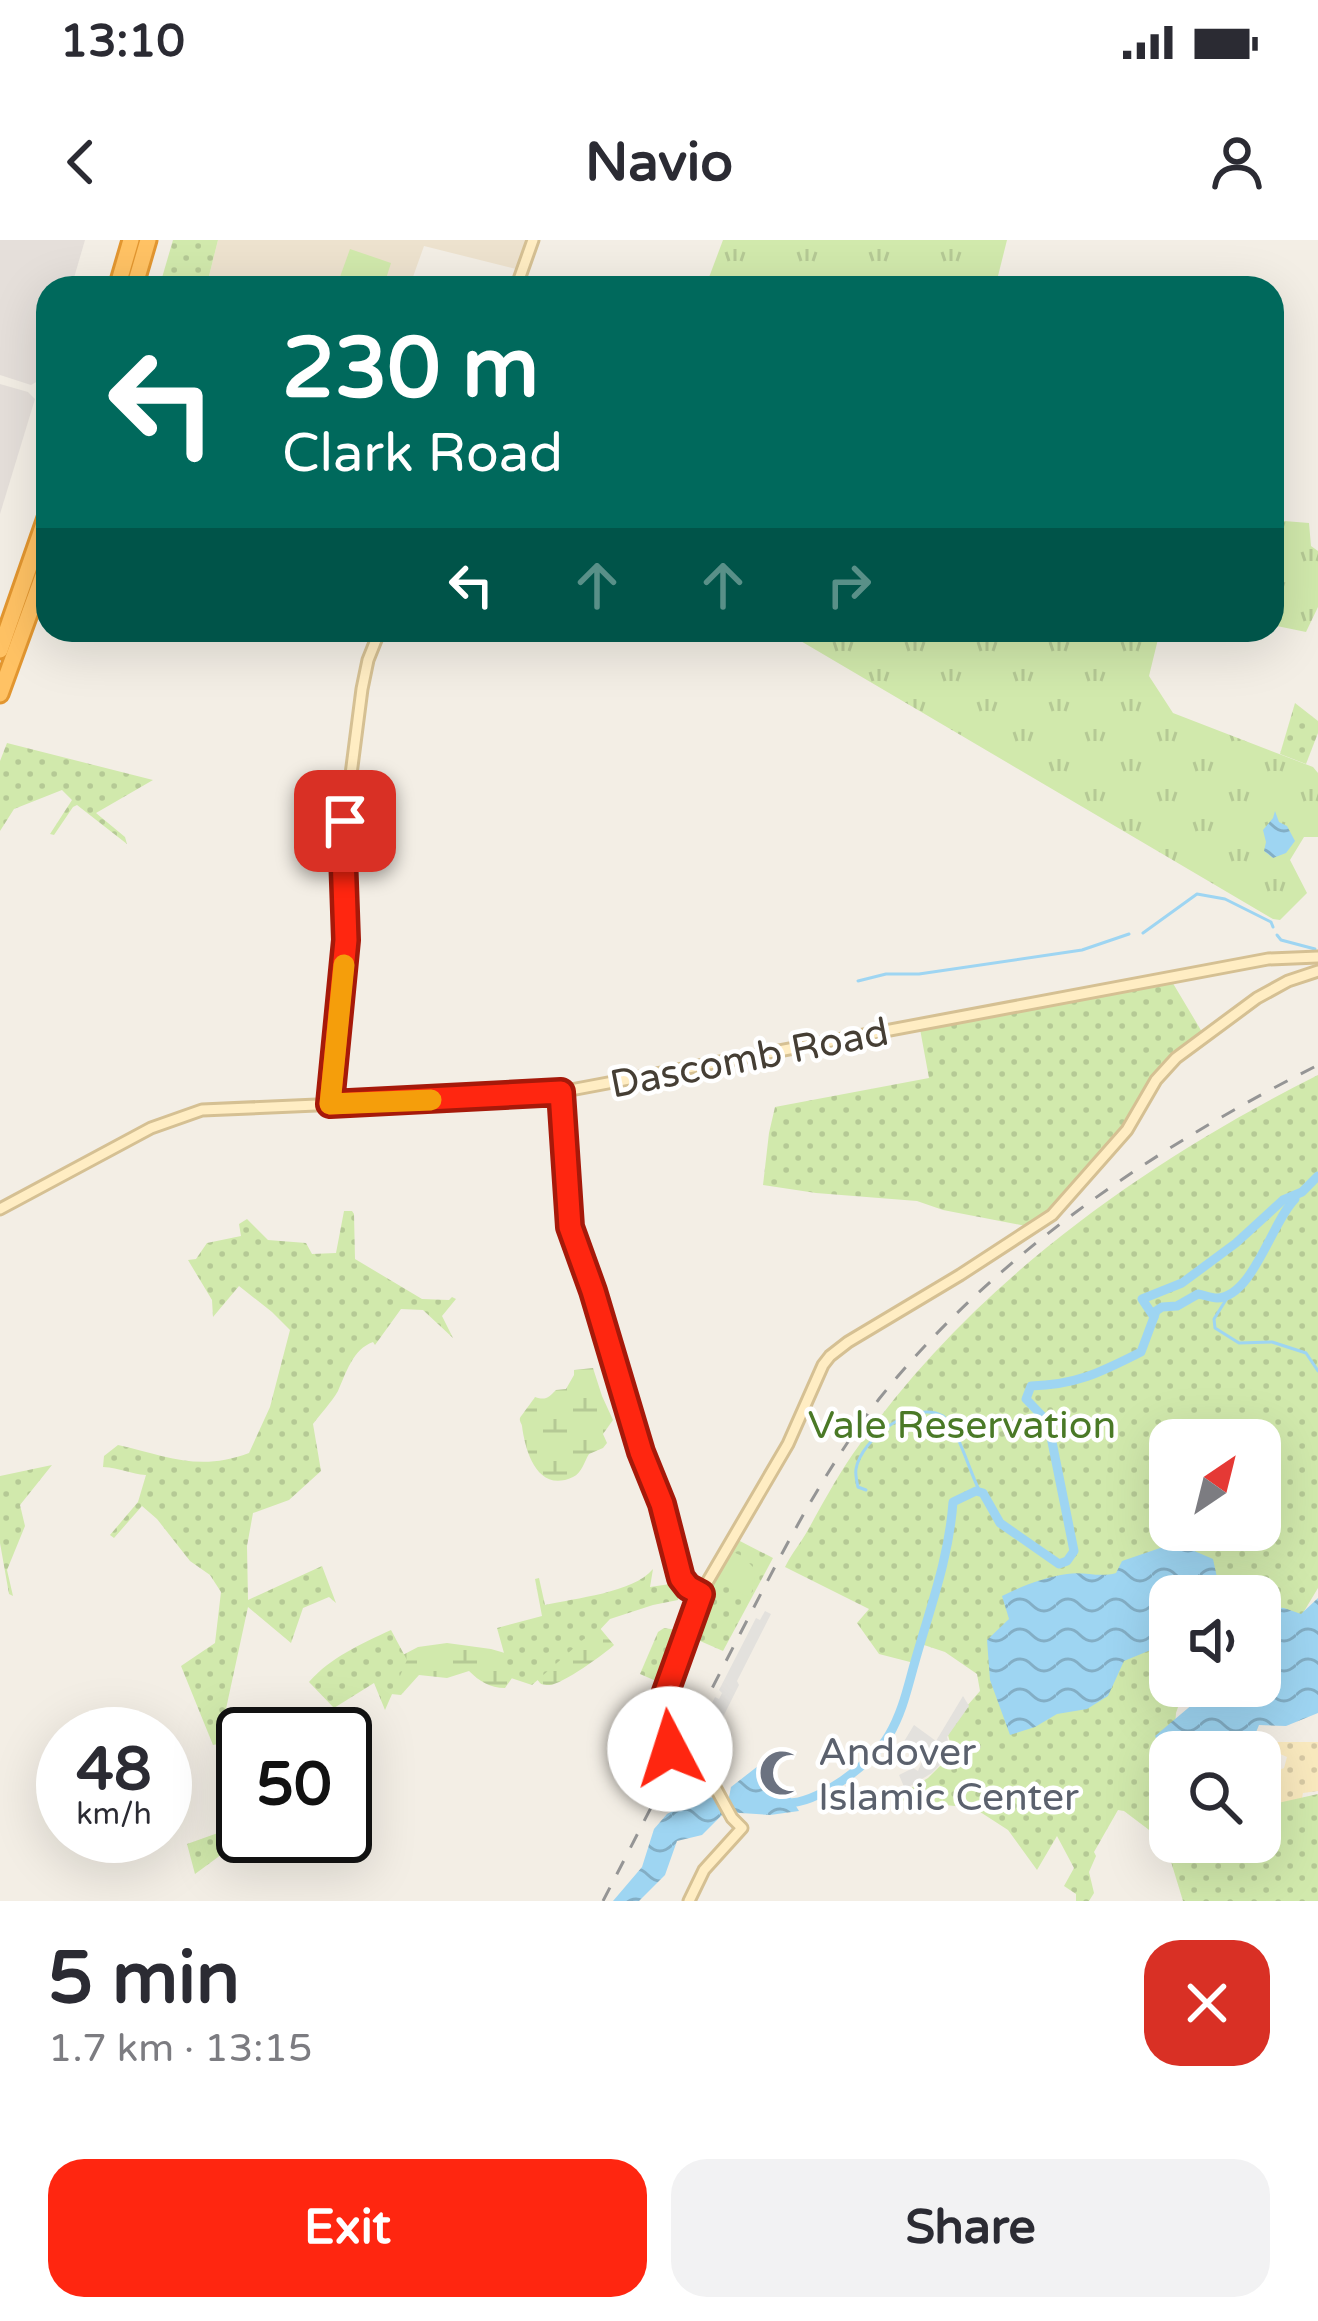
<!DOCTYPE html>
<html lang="en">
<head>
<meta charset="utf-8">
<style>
	body { margin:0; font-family:"Varela Round",sans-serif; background:#f2f2f3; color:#2b2b33; height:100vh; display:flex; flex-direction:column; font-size:45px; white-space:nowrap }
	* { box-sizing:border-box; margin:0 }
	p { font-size:39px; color:#7c7c81 }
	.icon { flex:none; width:66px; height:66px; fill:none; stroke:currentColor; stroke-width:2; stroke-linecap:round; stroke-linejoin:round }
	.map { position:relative; height:1661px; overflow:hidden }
	.sheet { display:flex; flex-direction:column; background:#fff; flex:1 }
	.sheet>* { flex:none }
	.guide { position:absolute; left:36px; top:36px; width:1248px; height:366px; border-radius:36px; box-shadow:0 12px 48px #0002; background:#00695c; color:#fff; overflow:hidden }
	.needle { width:78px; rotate:35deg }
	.buttons { position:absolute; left:1149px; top:1179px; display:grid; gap:24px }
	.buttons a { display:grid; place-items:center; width:132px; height:132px; border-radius:24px; background:#fff; box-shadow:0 12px 48px #0002; font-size:60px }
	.speed { position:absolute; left:36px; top:1467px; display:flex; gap:24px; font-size:60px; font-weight:700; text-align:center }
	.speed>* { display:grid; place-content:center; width:156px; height:156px; border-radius:50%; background:#fff; box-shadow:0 12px 48px #0002; line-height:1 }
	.speed small { font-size:30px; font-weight:400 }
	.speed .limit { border:6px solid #111; border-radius:18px; background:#fff; color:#111 }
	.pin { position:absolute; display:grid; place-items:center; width:102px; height:102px; color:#fff; margin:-51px; border-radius:24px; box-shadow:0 6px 18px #0006 }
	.me { position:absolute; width:132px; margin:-66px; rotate:355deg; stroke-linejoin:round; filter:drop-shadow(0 0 9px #0008) }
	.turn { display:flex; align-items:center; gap:42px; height:252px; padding:0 48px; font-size:54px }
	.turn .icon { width:156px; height:156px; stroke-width:2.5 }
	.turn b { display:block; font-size:84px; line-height:102px }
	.lanes { display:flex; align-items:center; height:114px; padding:0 48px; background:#0003; justify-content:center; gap:60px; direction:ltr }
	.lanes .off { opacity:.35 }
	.round { display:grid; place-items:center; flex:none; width:126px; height:126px; border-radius:36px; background:#f2f2f3 }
	.head { display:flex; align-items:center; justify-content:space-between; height:204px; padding:0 48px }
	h1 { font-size:72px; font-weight:700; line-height:90px }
	.primary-button { display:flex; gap:24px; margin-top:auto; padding:24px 48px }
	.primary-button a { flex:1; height:138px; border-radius:36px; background:#ff2610; color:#fff; font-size:48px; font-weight:700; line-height:138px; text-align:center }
	.primary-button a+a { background:#f2f2f3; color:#2b2b33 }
	.status { display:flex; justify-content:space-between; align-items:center; height:84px; padding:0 60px; background:#fff; direction:ltr }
	.status svg { height:33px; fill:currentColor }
	header { display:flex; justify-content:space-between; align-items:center; height:156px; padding:0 48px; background:#fff; font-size:54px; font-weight:700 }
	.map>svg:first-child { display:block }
	.industrial { fill:#e5dfda }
	.education { fill:#ede2ce }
	.grass { fill:url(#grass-tufts) }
	.wetland { fill:url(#wetland-marsh) }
	.sand { fill:url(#sand-dots) }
	.park { fill:url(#park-dots); fill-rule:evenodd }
	.garden { fill:#d1e9ac }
	.parking { fill:#e3e1dd }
	.water { fill:url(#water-waves) }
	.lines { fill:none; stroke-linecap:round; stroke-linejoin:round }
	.stream { stroke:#9ed5f2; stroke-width:3 }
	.river { stroke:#9ed5f2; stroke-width:9 }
	.secondary-casing { stroke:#d5c093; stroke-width:15 }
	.highway-casing { stroke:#e29630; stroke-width:21 }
	.secondary { stroke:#ffedc3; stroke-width:9 }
	.highway { stroke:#ffc264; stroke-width:15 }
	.rail { stroke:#959595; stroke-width:3; stroke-dasharray:15 15; stroke-linecap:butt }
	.route-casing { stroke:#a6190a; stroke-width:30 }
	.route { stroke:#ff2610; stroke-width:21 }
	.slow { stroke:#f59e0b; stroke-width:21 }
	.labels { text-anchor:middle; stroke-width:9; stroke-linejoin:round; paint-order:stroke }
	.street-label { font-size:39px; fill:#453e34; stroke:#fff }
	.park-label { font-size:39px; fill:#4a7926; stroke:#fff }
	.worship-label { font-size:39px; fill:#5b616d; stroke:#fff; text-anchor:start }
</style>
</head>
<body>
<div class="status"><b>13:10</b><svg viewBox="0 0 49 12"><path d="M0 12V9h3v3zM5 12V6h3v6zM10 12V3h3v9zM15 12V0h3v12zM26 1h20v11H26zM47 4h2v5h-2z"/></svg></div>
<header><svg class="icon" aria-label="back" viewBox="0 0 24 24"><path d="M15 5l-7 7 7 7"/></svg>Navio<svg class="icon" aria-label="person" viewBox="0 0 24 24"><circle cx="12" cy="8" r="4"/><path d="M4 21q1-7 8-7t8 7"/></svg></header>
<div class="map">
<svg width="1318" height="1661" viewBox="0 0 1318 1661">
	<defs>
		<pattern id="grass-tufts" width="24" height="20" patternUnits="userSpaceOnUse" patternTransform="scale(3)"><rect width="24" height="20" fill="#d1e9ac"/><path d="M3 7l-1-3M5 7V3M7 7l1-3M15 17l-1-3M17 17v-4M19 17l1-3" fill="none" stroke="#b5c995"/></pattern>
		<pattern id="wetland-marsh" width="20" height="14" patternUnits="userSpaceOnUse" patternTransform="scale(3)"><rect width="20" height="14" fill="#d1e9ac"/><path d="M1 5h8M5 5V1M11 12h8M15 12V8" fill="none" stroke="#b5c995"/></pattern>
		<pattern id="sand-dots" width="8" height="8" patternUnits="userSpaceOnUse" patternTransform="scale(3)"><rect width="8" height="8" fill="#f9e9be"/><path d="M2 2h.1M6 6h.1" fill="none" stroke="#d7c9a4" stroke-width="1.8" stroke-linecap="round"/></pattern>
		<pattern id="park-dots" width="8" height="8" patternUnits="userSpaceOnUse" patternTransform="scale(3)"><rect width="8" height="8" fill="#d1e9ac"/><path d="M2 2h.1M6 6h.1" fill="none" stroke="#b5c995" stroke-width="1.8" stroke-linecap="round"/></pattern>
		<pattern id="water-waves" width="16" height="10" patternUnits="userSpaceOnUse" patternTransform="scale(3)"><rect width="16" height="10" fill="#9ed5f2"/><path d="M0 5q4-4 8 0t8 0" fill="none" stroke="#83aec5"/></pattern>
	</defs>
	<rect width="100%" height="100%" fill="#f3eee5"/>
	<g class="industrial">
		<polygon points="0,0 85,0 71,48 48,48 48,126 45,137 31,145 0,135"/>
		<polygon points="0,144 28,152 35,159 0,274"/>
	</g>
	<polygon class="education" points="218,0 526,0 516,29 424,6 409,48 206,48"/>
	<g class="grass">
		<polygon points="723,0 1007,0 995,48 705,48"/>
		<polygon points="1272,280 1309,283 1311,306 1318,311 1318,367 1306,392 1272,385"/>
		<polygon points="782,390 1167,390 1159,395 1149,436 1173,473 1313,527 1318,533 1318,597 1304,597 1290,620 1307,653 1280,680 1273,679"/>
	</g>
	<g class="wetland">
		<path d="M 593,1128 L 602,1156 L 613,1180 L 603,1194 L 607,1203 L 603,1208 L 589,1214 C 584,1222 582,1233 573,1237 C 537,1254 525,1210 522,1186 C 522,1184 519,1181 520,1178 C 521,1176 534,1159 535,1157 C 546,1161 549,1157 556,1150 L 566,1149 L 574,1135 L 574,1130 Z"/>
		<path d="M 599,1387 L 614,1405 C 606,1413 560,1446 549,1445 C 535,1445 544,1441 532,1438 C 525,1436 519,1438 512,1438 L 505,1448 C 490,1448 479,1441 469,1431 L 447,1438 L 419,1435 L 401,1455 L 391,1454 L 399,1417 L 418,1407 L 447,1403 L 491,1409 L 519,1417 Z"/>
	</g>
	<polygon class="sand" points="1274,1502 1318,1502 1318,1551 1303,1553 1298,1579 1260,1602 1260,1538 1284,1528 1287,1517 1271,1510"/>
	<g class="park">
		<polygon points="173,0 218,0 206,48 159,48"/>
		<polygon points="1295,463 1318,481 1318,493 1306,524 1280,514"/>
		<polygon points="7,503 153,540 96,573 125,597 127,604 77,565 73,567 54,595 50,594 72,560 62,550 14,569 0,591 0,521"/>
		<path d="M 1171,740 L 1202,792 C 1160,821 1156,837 1130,877 C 1107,913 1062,964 1026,986 L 943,970 L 917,961 L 816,953 L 763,945 L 769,893 L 775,867 L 929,838 L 920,789 Z"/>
		<path d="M 1318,835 L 1318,1348 L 1291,1393 L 1260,1393 L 1260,1356 L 1170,1356 L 1170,1446 L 1185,1446 L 1176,1473 L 1173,1512 L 1170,1512 L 1168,1588 L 1170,1589 L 1170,1602 L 1260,1602 L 1260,1567 L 1318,1554 L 1318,1661 L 1183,1661 L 1165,1602 L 1124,1571 L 1118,1570 L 1094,1612 L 1096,1616 L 1089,1632 L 1094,1653 L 1089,1661 L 1076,1661 L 1076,1654 L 1064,1646 L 1074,1628 L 1057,1596 L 1037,1630 L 1008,1590 L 974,1568 L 897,1560 L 904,1552 L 928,1538 L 953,1513 L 948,1495 L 967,1466 L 980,1451 L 977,1434 L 945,1412 L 921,1404 L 914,1423 L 879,1414 L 857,1383 L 869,1369 L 785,1327 C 792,1313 800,1304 808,1290 C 824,1261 840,1231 860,1204 C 975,1042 1143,923 1318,835 ZM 1170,1200 L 1260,1200 L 1260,1290 L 1170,1290 Z"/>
		<path d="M 344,971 L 352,971 L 354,974 L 355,1019 L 422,1059 L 449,1060 L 452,1057 L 456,1059 L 442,1076 L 453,1098 L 423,1070 L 401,1069 L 375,1105 L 373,1102 C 353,1109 346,1133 338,1151 C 331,1163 321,1173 313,1184 L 321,1231 L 289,1260 L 253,1273 L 247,1306 L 248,1360 L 322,1326 L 336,1363 L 329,1357 L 303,1368 L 291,1403 L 248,1367 L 221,1492 L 218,1504 L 213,1505 L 181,1426 L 215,1403 L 221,1352 L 210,1335 L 190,1321 L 157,1279 L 142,1266 L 114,1298 L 110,1295 L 138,1262 L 146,1235 C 131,1234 120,1228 103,1227 L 104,1216 L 118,1205 C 167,1216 199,1232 249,1213 L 270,1167 L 290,1090 L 272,1072 L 239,1046 L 213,1077 L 212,1060 L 188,1020 L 196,1019 L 207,1003 L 241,996 L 239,984 L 247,979 L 268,1000 L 306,1003 L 312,1014 L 336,1013 Z"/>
		<polygon points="52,1225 20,1265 25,1286 7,1330 13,1356 9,1354 0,1303 0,1236"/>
		<polygon points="736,1299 773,1318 723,1411 691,1397 712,1343"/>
		<path d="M 653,1329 L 650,1347 L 677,1343 L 682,1356 L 678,1357 L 678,1360 L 653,1365 L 610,1379 L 596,1394 L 584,1399 L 532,1445 L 511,1438 L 497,1388 L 542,1376 L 535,1339 L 539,1338 L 545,1365 C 575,1358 633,1353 653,1329 Z"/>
		<polygon points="664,1388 684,1391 663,1444 640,1434 658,1392"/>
		<path d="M 391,1390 L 407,1420 L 385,1470 L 374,1443 L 334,1468 L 309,1442 C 331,1417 361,1404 391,1390 Z"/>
		<polygon points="243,1584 243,1596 253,1596 232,1612 229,1609 195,1634 187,1604"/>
	</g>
	<g class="garden">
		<polygon points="350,9 391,23 383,48 336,48"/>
		<polygon points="731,1311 742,1316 754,1328 755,1345 749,1357 719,1343 717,1339"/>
	</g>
	<g class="parking">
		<polygon points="765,1371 771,1374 737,1441 739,1445 710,1503 693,1519 686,1515 715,1457 719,1459 722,1453 719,1450 756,1378 760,1380"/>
		<polygon points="963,1456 969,1466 947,1497 951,1513 932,1533 905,1549 899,1535 913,1528 918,1531 923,1519 910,1507 897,1513 914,1485 936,1501"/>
	</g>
	<g class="water">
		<polygon points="1275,571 1279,582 1287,586 1295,601 1286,613 1273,618 1264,611 1266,602 1263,590 1273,578"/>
		<path d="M 1163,1307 L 1192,1310 L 1213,1319 L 1221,1356 L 1170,1356 L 1170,1410 L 1158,1407 L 1124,1421 L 1108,1456 L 1087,1469 L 1057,1474 L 1035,1487 L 1010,1495 L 990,1440 L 987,1400 L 1009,1379 L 1002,1356 C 1022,1346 1045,1337 1067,1334 C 1084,1331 1099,1338 1116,1333 L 1122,1321 Z"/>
		<polygon points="1318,1358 1318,1473 1286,1486 1259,1485 1248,1512 1170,1512 1170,1525 1155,1496 1200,1458 1202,1446 1260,1446 1260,1366 1284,1368 1301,1374"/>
		<polygon points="758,1526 784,1558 789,1555 799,1571 770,1575 725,1572 702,1595 677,1601 665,1635 639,1661 613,1661 642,1627 654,1589 667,1574 697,1558 729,1557 731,1547"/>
	</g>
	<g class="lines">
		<g class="stream">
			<polyline points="1143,693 1197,654 1225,659 1271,682 1273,687"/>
			<polyline points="1277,695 1281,700 1315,709"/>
			<polyline points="858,741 886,734 919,734 1082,710 1129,694"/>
			<polyline points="1229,1055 1214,1079 1215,1088 1239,1103 1272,1102 1306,1113 1318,1131"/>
			<path d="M 866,1250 L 858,1247 C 857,1242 855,1235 856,1229 C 861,1199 914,1159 943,1176 C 957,1186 970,1233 980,1252"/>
		</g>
		<g class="river">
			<path d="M 1154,1077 L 1156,1071 L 1162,1067 L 1177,1066 L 1198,1054 C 1204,1055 1211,1058 1217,1058 C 1253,1057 1272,981 1295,959"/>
			<path d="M 783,1563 C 816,1566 873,1523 889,1495 C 902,1473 907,1450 914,1425 C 929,1371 949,1319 953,1262 L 976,1251 L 983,1253 L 1000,1283 L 1059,1324 L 1067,1321 L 1074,1311 L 1048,1182 L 1026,1159 L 1031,1146 C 1077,1145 1101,1132 1141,1112 L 1154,1077 L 1142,1059 L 1182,1043 L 1236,1003 L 1283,960 L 1302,952 L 1318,936"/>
		</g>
		<g class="secondary-casing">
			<g id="secondary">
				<polyline points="516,48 533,0"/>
				<polyline points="561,852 570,987 593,1051 641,1212 662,1264 681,1338 688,1347 701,1354"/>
				<polyline points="330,864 346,700 343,615 345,581 362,449 368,420 380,390"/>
				<polyline points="0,969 151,888 202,870 544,855 1268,719 1318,717"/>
				<polyline points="689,1661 704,1630 742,1588 732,1578 710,1538 675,1515 670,1509 663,1482 663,1460 705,1346 788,1204 823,1125 830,1116 848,1102 960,1035 1052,975 1127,890 1156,840 1176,818 1257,758 1288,741 1318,731"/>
			</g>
		</g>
		<g class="highway-casing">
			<g id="highway">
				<polyline points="117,48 131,0"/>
				<polyline points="134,48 148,0"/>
				<polyline points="0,410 48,272"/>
				<polyline points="0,454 48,322"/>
			</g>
		</g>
		<use href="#secondary" class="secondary"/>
		<use href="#highway" class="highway"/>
		<path class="rail" d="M 603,1661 C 649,1572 694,1483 740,1394 C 782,1313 823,1231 879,1159 C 995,1014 1154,908 1318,825"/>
	</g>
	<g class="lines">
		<g class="route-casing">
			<polyline id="route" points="345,581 343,615 346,700 330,864 561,852 570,987 593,1051 641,1212 662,1264 681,1338 688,1347 701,1354 663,1460 664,1486 670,1509"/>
		</g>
		<use href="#route" class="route"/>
		<polyline class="slow" points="344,725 330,864 431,860"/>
	</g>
	<defs>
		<g id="mosque-bare" transform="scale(3.6)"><path d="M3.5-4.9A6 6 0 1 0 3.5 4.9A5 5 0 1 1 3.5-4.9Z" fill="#6b7280" stroke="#fff" stroke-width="2.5" paint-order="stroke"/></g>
	</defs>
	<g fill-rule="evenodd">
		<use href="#mosque-bare" x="782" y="1533"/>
	</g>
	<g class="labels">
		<g class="street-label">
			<text transform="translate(749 817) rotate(-11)" y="14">Dascomb Road</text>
		</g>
		<g class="park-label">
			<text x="962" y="1198">Vale Reservation</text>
		</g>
		<g class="worship-label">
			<text x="818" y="1525">Andover<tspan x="818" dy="45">Islamic Center</tspan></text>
		</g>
	</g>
</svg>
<div class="buttons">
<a><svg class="needle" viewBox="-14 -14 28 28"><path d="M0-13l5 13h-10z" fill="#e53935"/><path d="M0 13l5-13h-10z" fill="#7c7c81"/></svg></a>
<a><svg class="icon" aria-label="sound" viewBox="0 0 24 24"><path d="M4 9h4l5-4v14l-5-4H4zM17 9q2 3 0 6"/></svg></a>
<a><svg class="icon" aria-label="search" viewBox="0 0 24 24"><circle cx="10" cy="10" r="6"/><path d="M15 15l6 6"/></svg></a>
</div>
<div class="speed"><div>48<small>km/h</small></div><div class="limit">50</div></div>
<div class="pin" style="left:345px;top:581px;background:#d93025"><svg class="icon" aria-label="arrive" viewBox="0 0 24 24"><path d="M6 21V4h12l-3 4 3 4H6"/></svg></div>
<svg class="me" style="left:670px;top:1509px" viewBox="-20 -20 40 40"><circle r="19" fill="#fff"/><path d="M0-13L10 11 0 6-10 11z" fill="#ff2610"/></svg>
<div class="guide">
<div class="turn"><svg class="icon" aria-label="left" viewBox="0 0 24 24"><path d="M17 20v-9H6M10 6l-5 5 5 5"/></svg><div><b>230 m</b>Clark Road</div></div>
<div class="lanes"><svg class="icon" aria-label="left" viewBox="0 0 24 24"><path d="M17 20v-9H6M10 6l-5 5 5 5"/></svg><svg class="icon off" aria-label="ahead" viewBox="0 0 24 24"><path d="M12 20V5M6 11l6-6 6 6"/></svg><svg class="icon off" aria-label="ahead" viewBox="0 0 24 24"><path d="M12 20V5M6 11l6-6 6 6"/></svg><svg class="icon off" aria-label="right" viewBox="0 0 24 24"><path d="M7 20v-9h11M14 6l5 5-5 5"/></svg></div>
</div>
</div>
<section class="sheet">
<div class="head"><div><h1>5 min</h1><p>1.7 km · 13:15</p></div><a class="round" style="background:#d93025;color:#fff"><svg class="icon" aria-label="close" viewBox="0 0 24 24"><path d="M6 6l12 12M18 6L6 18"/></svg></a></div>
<div class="primary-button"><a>Exit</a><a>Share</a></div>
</section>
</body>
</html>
